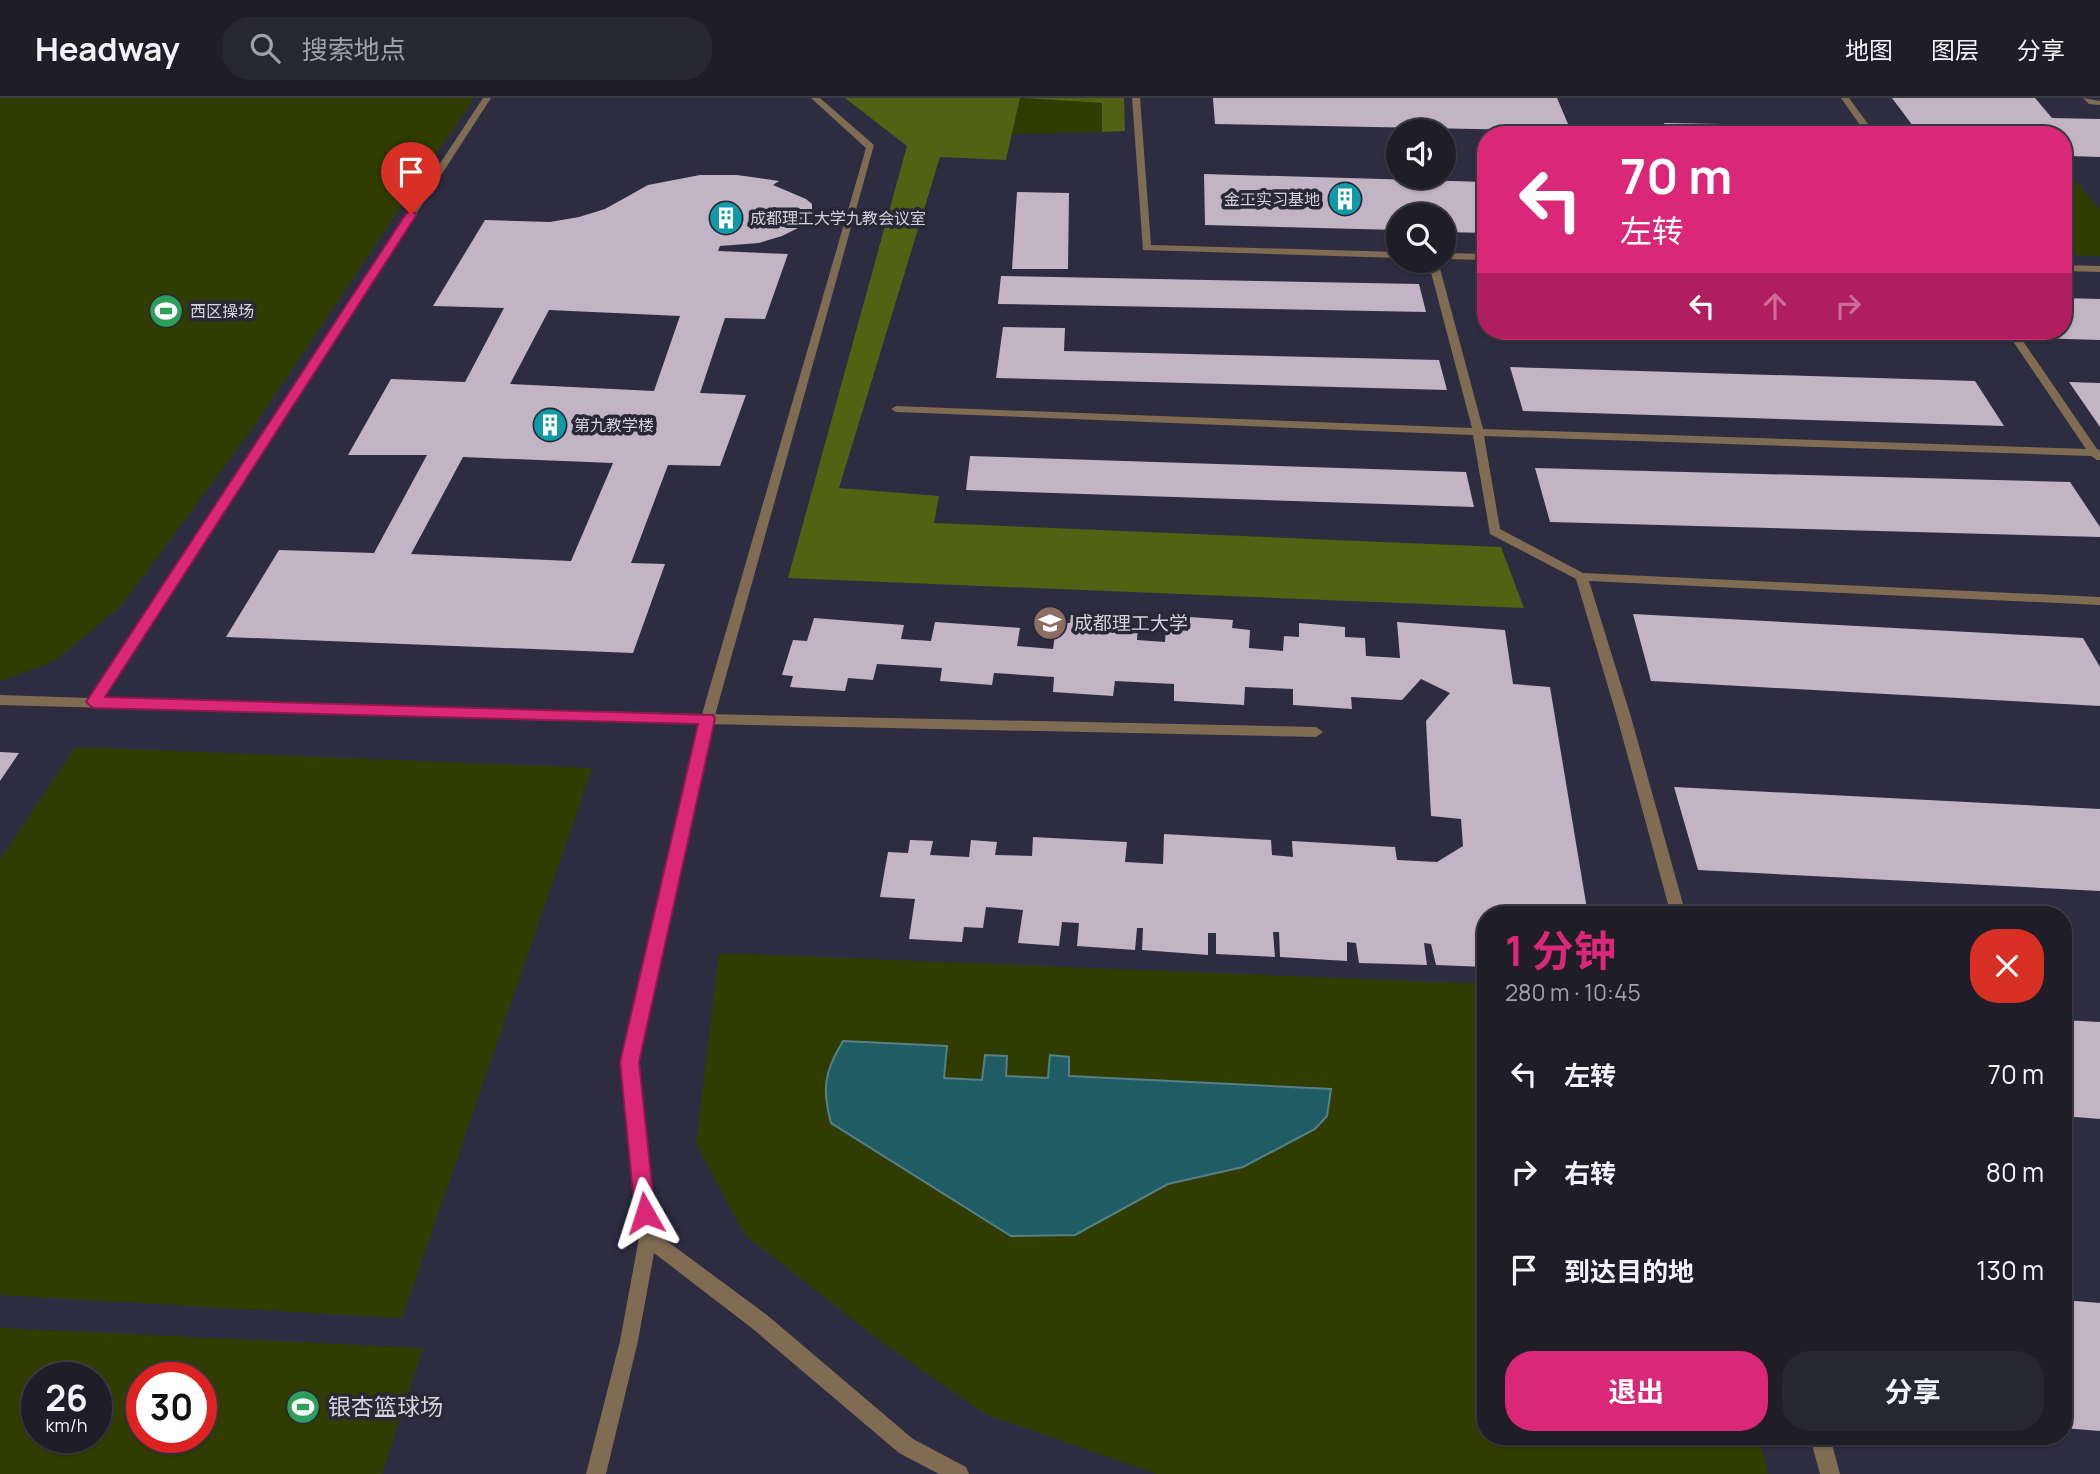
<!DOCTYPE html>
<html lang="zh">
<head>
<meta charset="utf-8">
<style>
	body { margin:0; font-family:Manrope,"Noto Sans SC",sans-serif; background:#272730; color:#f1f3f6; height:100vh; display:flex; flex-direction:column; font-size:26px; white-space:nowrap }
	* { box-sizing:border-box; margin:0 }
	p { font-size:23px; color:#a1a2a8 }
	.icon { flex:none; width:38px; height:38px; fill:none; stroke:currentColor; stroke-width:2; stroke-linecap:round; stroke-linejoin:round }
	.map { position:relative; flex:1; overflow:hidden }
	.details { position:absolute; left:1477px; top:808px; width:595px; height:539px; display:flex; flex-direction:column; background:#1f1e28; border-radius:28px; box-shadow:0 2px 5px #0004,0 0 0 2px #3c3c45 }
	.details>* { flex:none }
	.top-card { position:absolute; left:1477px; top:28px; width:595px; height:214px; border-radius:28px; box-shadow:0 2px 5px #0004,0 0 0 2px #3c3c45; background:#db2777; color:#fff; overflow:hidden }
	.controls { position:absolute; left:1386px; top:21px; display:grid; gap:14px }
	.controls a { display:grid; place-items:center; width:70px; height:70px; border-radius:50%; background:#1f1e28; box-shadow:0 2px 5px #0004,0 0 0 2px #3c3c45; font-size:35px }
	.speed { position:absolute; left:21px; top:1264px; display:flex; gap:14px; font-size:35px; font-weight:700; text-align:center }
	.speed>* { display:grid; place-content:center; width:91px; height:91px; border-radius:50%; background:#1f1e28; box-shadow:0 2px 5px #0004,0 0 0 2px #3c3c45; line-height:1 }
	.speed small { font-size:18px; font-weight:400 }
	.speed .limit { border:10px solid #d22; background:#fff; color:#111 }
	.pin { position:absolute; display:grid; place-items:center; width:60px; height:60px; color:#fff; margin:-72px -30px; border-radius:50% 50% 50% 0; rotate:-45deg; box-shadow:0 0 7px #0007 }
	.pin .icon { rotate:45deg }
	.me { position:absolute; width:77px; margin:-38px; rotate:354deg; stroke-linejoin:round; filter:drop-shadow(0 0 5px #0008) }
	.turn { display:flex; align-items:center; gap:24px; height:147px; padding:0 28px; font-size:32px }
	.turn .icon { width:91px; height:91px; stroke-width:2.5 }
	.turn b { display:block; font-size:49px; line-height:60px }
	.lanes { display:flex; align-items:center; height:66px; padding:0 28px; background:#0003; justify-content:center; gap:35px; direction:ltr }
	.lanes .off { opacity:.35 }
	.round { display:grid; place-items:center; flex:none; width:74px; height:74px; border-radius:28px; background:#272730 }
	.head { display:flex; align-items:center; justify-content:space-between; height:119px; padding:0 28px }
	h1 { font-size:42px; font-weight:700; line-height:52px; color:#db2777 }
	.primary-button { display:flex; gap:14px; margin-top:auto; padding:14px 28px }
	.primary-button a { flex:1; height:80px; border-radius:28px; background:#db2777; color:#fff; font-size:28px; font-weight:700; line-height:80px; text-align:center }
	.primary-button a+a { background:#272730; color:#f1f3f6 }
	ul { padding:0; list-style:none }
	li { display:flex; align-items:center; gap:21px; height:98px; padding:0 28px }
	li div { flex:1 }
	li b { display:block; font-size:26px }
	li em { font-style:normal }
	header { display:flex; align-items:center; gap:42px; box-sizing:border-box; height:98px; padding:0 35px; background:#1f1e28; border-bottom:2px solid #3c3c45 }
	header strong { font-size:33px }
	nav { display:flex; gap:38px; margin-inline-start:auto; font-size:24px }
	.search { width:490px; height:63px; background:#272730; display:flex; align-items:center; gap:18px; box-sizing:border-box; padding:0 24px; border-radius:28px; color:#a1a2a8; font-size:26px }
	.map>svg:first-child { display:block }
	.built { fill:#2d2c41; fill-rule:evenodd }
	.green { fill:#313d00; fill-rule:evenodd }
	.forest { fill:#516213 }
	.water { fill:#205c64; stroke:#567f88; stroke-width:2 }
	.building { fill:#c2b4c4; fill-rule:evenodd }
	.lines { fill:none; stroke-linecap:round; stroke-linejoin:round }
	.lane { fill:#806c52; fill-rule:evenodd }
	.street { fill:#806c52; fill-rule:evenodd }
	.route { fill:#db2777; stroke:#8e194d; stroke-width:2 }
	.labels { text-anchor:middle; stroke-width:7; stroke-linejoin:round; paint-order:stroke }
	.far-poi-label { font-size:16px; fill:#d3d2dc; stroke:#292836; text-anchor:start }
	.poi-label { font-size:19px; fill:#d3d2dc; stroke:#292836; text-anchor:start }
	.near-poi-label { font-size:23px; fill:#d3d2dc; stroke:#292836; text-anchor:start }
</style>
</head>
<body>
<header>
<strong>Headway</strong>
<div class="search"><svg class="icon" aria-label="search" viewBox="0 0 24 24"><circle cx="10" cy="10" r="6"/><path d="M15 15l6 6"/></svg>搜索地点</div>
<nav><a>地图</a><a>图层</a><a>分享</a></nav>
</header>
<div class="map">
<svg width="2100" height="1376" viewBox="0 0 2100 1376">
	<rect width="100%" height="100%" fill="#292836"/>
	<path class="built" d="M 0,0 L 2100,0 L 2100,1376 L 0,1376 ZM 1398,33 L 1444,33 L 1444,79 L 1398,79 ZM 1486,37 L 2063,37 L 2063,233 L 1486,233 ZM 1398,117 L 1444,117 L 1444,163 L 1398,163 ZM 1486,817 L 2063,817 L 2063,1339 L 1486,1339 ZM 37,1279 L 96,1279 L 96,1339 L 37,1339 ZM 142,1279 L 201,1279 L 201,1339 L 142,1339 Z"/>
	<g class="green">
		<polygon points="0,0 474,0 252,331 121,508 55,563 0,583"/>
		<polygon points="1020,0 1102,5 1102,34 1012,36"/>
		<polygon points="2063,69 2100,111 2100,158 2063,157"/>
		<polygon points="75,649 592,670 402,1220 0,1197 0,762"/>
		<polygon points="719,855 1486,886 1486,1339 1759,1339 1768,1376 1157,1376 985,1316 878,1241 745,1137 696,1046"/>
		<path d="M 0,1230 L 423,1250 L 382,1376 L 0,1376 ZM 96,1279 L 96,1339 L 37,1339 L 37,1279 ZM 201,1279 L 201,1339 L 142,1339 L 142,1279 Z"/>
	</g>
	<g class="forest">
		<polygon points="845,0 1020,0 1006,62 940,59 839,390 939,398 934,425 1501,449 1524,510 788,480 907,48"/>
		<polygon points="1023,0 1124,0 1125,33 1102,34 1102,5"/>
	</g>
	<path class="water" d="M 843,943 L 947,948 L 944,980 L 982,982 L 985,957 L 1007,958 L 1006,978 L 1048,980 L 1050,957 L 1069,959 L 1069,978 L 1331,991 L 1327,1018 L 1315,1031 L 1243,1069 L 1168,1086 L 1075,1137 L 1011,1138 L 831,1025 C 822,991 824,974 843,943 Z"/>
	<g class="building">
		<polygon points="1213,0 1557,0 1571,33 1215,26"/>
		<polygon points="1892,0 2035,0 2052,20 2100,21 2100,59 2070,58 2063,50 2063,37 1916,32"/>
		<polygon points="1664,25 1845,28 1851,37 1670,37"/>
		<polygon points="1204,76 1486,84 1486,135 1444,134 1444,117 1398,117 1398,132 1205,127"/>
		<path d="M 700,77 L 737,77 L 779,83 L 773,87 L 806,101 L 812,106 L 812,116 L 802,128 L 782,138 L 759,145 L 720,148 L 718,153 L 788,156 L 765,221 L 725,220 L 700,295 L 746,297 L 720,368 L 668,367 L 631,465 L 665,466 L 633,555 L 226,539 L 279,452 L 374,455 L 427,357 L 348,357 L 391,281 L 465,284 L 504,210 L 433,208 L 485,122 L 550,124 L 579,119 L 605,111 L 648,87 ZM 549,212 L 680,218 L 654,293 L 510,286 ZM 463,359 L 613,365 L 571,463 L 411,456 Z"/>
		<polygon points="1017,94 1069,95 1068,171 1012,171"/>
		<polygon points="1001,178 1419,186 1426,214 998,206"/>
		<polygon points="2063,200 2100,201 2100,242 2034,240 2029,233 2063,233"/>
		<polygon points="1003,229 1065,230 1064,253 1439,262 1447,292 996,280"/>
		<polygon points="1510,269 1975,283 2004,328 1523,313"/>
		<polygon points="2069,284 2100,285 2100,329"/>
		<polygon points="970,358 1466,374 1474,409 966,392"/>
		<polygon points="1535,370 2070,384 2100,429 2100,439 1550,424"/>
		<polygon points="1633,516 2083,540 2100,569 2100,608 1651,583"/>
		<polygon points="1071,517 1112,520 1111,527 1138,529 1137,542 1165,544 1166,531 1188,533 1189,519 1233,522 1232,530 1250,532 1249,550 1283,553 1284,538 1299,539 1299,525 1345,529 1345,539 1365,540 1366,558 1400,560 1397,524 1505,532 1513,586 1550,589 1588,817 1486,817 1486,869 1436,867 1431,846 1424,845 1427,867 1359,865 1356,845 1347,844 1347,863 1280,859 1279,834 1273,834 1275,859 1216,856 1216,835 1208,835 1208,857 1142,852 1143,830 1137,830 1135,852 1077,848 1079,825 1062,824 1059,848 1018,845 1023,812 986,809 983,830 964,829 962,844 909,841 915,801 880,799 888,754 908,755 910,742 933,743 930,757 969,759 971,742 997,744 995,757 1032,758 1033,739 1127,744 1125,764 1163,766 1164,736 1271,742 1272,757 1293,759 1292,743 1395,749 1397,762 1437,764 1463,748 1461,721 1431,718 1426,623 1450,595 1421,581 1402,602 1351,599 1352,611 1293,607 1293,591 1245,589 1244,607 1174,603 1174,586 1115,583 1113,598 1053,594 1054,579 994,575 992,587 940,583 942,570 877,566 873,582 848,580 845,593 790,589 793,578 782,577 793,542 807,543 814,520 904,527 901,541 931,543 935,524 1020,530 1017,548 1053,551 1057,524 1070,525"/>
		<polygon points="0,654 19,655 0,683"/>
		<polygon points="1674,689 2100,711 2100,793 1698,772"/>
		<polygon points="2063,922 2100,924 2100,1021 2063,1018"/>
		<polygon points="2063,1202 2100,1205 2100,1333 2063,1330"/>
	</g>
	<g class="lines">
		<g class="lane">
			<polygon points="2083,0 2100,3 2100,7 2089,6"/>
			<polygon points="1428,163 1438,163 1483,331 2086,351 2006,233 2016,233 2097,351 2100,352 2100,362 2097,362 2091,358 1484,338 1500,431 1583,475 2100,499 2100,507 1589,483 1631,619 1686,817 1671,817 1617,619 1576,481 1490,436 1473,337 896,314 891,311 896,308 1472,330"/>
			<polygon points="707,616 1316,629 1323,634 1316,639 707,626 700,621"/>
			<polygon points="1810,1339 1830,1339 1840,1376 1820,1376"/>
		</g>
		<g class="street">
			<polygon points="483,0 491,0 103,600 702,616 866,50 811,0 820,0 874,47 714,621 637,964 656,1135 767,1217 913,1341 966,1369 969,1376 939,1376 899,1355 753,1231 654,1155 638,1243 606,1376 586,1376 620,1243 639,1140 621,964 699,626 0,607 0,597 89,600"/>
			<polygon points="1132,0 1140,0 1151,147 1398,154 1398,160 1143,152"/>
			<polygon points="1841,0 1849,0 1876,37 1867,37"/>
			<polygon points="1444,155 1486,156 1486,162 1444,161"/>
			<polygon points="2063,167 2100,168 2100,174 2063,173"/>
		</g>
	</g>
	<polygon class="route" points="411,113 417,116 105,599 713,617 715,621 639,964 655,1115 652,1122 645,1125 638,1122 635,1115 620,964 698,626 93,610 86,604 406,116"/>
	<defs>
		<g id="building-disc" transform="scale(1.75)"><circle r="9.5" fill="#0f9aa8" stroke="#292836"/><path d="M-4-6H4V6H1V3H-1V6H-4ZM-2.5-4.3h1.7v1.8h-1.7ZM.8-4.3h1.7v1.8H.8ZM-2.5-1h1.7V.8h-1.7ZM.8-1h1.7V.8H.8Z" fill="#fff"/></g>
		<g id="stadium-disc" transform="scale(1.75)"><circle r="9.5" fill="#2e9e5b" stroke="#292836"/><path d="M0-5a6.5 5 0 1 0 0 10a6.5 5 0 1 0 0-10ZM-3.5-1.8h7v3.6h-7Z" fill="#fff"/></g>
		<g id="university-disc" transform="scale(1.75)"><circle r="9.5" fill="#8d6e63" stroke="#292836"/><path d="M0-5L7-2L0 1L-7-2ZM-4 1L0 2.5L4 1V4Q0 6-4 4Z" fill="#fff"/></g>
	</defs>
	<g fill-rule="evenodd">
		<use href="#building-disc" x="1345" y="101"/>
		<use href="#building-disc" x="726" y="120"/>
		<use href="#stadium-disc" x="166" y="213"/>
		<use href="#building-disc" x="550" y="327"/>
		<use href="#university-disc" x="1050" y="525"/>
		<use href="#stadium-disc" x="303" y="1309"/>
	</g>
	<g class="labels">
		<g class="far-poi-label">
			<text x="1320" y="107" text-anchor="end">金工实习基地</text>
			<text x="750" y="126">成都理工大学九教会议室</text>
			<text x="190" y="219">西区操场</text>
			<text x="574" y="333">第九教学楼</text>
		</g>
		<g class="poi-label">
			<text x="1074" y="532">成都理工大学</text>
		</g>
		<g class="near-poi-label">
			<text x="328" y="1317">银杏篮球场</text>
		</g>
	</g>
</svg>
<div class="controls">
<a><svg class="icon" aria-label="sound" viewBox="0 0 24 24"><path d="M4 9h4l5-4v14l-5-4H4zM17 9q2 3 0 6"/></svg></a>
<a><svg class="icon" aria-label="search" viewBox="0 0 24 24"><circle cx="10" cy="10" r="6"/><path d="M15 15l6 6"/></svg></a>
</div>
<div class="speed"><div>26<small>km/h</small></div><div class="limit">30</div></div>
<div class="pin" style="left:411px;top:116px;background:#d93025"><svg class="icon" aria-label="arrive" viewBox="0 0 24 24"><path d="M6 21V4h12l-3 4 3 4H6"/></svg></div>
<svg class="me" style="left:645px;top:1115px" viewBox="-20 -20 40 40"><path d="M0-17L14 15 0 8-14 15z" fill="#db2777" stroke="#fff" stroke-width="4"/></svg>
<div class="top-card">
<div class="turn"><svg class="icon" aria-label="left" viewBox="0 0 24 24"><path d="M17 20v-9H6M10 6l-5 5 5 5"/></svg><div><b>70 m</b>左转</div></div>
<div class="lanes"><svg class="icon" aria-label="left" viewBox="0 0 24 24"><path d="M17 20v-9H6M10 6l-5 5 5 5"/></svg><svg class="icon off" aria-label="ahead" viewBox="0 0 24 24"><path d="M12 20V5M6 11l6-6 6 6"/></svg><svg class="icon off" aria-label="right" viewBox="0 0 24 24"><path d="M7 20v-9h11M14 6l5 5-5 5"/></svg></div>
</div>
<section class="details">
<div class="head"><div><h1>1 分钟</h1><p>280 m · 10:45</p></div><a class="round" style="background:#d93025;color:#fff"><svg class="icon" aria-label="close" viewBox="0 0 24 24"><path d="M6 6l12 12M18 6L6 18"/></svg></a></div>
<ul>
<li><svg class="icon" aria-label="left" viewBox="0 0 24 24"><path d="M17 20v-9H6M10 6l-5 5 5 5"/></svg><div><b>左转</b></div><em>70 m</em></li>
<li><svg class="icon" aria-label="right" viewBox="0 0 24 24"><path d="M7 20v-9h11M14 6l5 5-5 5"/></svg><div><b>右转</b></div><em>80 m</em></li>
<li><svg class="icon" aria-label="arrive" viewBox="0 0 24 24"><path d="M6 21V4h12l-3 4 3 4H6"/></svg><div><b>到达目的地</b></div><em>130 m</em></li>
</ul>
<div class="primary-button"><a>退出</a><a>分享</a></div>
</section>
</div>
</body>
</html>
